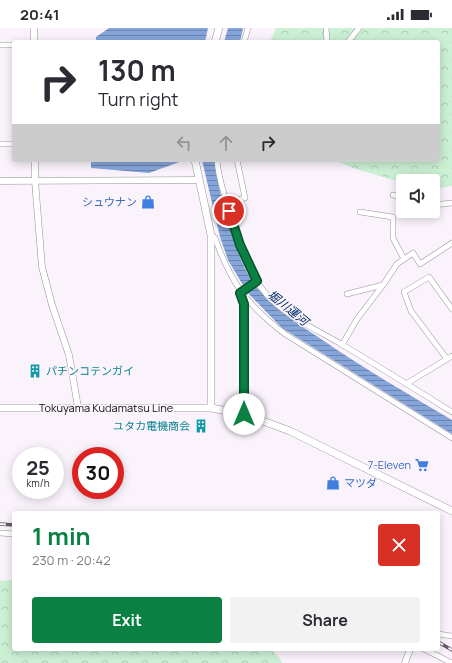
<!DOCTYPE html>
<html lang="en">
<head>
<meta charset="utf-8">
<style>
	body { margin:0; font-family:Manrope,"Noto Sans JP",sans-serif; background:#f2f2f3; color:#2b2b33; height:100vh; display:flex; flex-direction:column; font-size:15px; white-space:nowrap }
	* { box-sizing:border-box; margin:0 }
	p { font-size:13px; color:#7c7c81 }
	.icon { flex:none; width:22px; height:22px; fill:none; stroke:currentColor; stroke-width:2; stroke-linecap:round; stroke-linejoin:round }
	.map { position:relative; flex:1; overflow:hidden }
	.sheet { position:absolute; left:12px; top:483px; width:428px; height:140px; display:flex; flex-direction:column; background:#fff; border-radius:4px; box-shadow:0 2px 10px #0003 }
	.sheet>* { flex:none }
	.hud { position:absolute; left:12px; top:12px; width:428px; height:122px; border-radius:4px; box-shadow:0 2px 10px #0003; background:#fff; color:#2b2b33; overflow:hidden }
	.tools { position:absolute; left:396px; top:146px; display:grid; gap:8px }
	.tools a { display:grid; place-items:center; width:44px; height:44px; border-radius:4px; background:#fff; box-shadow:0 2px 10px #0003; font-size:20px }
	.speed { position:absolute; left:12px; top:419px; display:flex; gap:8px; font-size:20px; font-weight:700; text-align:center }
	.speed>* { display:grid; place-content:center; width:52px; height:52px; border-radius:50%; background:#fff; box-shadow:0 2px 10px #0003; line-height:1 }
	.speed small { font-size:10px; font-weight:400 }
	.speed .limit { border:6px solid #d22; background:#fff; color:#111 }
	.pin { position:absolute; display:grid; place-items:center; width:34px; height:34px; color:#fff; margin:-17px; border:2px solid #fff; border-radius:50%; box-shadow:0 1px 4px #0007 }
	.me { position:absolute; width:44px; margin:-22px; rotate:0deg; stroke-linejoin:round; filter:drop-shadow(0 0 3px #0008) }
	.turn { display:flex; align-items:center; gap:14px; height:84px; padding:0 20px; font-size:18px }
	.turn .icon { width:52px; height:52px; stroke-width:2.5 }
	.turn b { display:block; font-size:28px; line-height:34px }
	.lanes { display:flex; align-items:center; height:38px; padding:0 20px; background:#0003; justify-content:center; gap:20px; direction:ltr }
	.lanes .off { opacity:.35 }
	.round { display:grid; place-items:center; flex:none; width:42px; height:42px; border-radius:4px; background:#f2f2f3 }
	.overview { display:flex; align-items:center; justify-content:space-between; height:68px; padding:0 20px }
	h1 { font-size:24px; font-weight:700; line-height:30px; color:#0b8043 }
	.button { display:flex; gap:8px; margin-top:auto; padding:8px 20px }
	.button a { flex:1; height:46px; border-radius:4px; background:#0b8043; color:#fff; font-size:16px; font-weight:700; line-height:46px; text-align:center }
	.button a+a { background:#f2f2f3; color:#2b2b33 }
	.status { display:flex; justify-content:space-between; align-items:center; height:28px; padding:0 20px; background:#fff; direction:ltr }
	.status svg { height:11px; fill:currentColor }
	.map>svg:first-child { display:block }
	.forest { fill:url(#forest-crowns) }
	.water { fill:url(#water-rules) }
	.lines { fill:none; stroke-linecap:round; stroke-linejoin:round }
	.minor-casing { stroke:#979199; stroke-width:6 }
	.tertiary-casing { stroke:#979199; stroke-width:7 }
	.secondary-casing { stroke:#979199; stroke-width:8 }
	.minor { stroke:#fff; stroke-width:5 }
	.tertiary { stroke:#fff; stroke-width:6 }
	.secondary { stroke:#fff; stroke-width:7 }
	.rail-casing { stroke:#615d62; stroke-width:3.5 }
	.rail { stroke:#faf3fc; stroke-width:2; stroke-dasharray:6; stroke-linecap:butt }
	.route-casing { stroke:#07532c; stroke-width:10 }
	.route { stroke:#0b8043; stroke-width:7 }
	.labels { text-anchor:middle; stroke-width:3; stroke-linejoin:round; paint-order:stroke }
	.shop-label { font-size:11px; fill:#366cbe; stroke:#faf3fc; text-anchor:end }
	.culture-label { font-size:11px; fill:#0d838f; stroke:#faf3fc; text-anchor:start }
	.street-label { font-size:11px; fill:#100e10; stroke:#faf3fc }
	.water-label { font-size:12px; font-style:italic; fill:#042b68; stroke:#faf3fc }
</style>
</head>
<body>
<div class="status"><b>20:41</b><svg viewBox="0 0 49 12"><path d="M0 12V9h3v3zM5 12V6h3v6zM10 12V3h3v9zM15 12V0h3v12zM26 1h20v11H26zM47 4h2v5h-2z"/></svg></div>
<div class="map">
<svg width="452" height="635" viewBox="0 0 452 635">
	<defs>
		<pattern id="forest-crowns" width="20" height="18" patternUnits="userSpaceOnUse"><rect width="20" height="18" fill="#cbf0d4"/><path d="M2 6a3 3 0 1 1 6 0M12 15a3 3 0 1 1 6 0" fill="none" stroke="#adcdb5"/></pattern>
		<pattern id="water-rules" width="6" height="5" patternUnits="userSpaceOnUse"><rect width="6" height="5" fill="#85a5da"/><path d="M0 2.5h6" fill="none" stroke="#6b85af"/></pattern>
	</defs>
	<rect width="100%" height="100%" fill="#faf3fc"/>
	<g class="forest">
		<polygon points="276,0 452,0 452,158 433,161 433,153 403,153 403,155 353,140 334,132 438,132 438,14 270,14"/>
		<polygon points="12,552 14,553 14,621 270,621 279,629 282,635 0,635 0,553"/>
	</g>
	<g class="water">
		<polygon points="109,0 208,0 205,14 96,14 96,9"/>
		<polygon points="228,0 243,0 240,14 224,14"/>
		<polygon points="91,132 185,132 149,145 91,140"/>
		<path d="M 202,132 L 215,132 C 217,162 237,237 257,260 C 275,281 298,296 321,311 C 363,340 408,366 452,392 L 452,406 L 282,300 L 247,264 L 228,232 L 220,209 Z"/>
	</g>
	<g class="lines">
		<g class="minor-casing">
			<g id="minor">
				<polyline points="326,0 327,14"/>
				<polyline points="244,14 248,0"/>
				<polyline points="348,14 359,0"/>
				<polyline points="0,17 14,17"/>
				<polyline points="0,116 14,116"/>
				<path d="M 217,132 C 218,147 222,159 226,173 C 235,205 245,242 267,267 C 286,288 317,302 341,316 C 378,338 415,361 452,384"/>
				<polyline points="393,167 403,169"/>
				<polyline points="226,174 245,170 237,132"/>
				<polyline points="433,177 452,175"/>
				<polyline points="360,184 393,189 393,210 404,231"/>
				<path d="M 211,207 L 215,210 C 231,255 247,277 285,306 L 452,410"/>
				<polyline points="347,266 383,257"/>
				<polyline points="342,317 357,291 383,257 397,236 413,225 420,236 452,215"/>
				<polyline points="447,331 411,283 404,264 429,249 452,281"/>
				<polyline points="406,356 452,328"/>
				<polyline points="244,386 244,276 240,265 257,253"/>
				<polyline points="0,505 14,506"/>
				<polyline points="438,606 452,608"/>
				<polyline points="424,621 452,635"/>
			</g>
		</g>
		<g class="tertiary-casing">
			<g id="tertiary">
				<polyline points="34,14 34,0"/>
				<polyline points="35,132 35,153 42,239 52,277 69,327 78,379"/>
				<polyline points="0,153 199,152"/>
				<polyline points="405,635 410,621"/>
			</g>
		</g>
		<g class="secondary-casing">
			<g id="secondary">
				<polyline points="215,14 219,0"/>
				<polyline points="195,132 211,207 211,380"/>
				<polyline points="0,380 211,380 244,386 290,403 452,483"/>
			</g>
		</g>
		<use href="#minor" class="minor"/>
		<use href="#tertiary" class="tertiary"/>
		<use href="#secondary" class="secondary"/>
		<g class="rail-casing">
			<g id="rail">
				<polyline points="0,496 14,497"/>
				<polyline points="438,614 452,622"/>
			</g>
		</g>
		<use href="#rail" class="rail"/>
	</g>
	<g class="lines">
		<g class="route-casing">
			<polyline id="route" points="229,183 240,217 257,253 240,265 244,276 244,386"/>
		</g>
		<use href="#route" class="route"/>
	</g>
	<defs>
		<g id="shop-bare" transform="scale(1.08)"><path d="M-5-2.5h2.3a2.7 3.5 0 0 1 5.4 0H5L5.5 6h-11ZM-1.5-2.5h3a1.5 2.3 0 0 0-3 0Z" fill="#3f7fe0" stroke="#faf3fc" stroke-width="2.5" paint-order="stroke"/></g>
		<g id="building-bare" transform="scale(1.08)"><path d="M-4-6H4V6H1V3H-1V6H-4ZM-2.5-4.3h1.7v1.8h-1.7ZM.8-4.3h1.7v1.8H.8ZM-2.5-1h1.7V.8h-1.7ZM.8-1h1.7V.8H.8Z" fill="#0f9aa8" stroke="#faf3fc" stroke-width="2.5" paint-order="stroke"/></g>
		<g id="supermarket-bare" transform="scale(1.08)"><path d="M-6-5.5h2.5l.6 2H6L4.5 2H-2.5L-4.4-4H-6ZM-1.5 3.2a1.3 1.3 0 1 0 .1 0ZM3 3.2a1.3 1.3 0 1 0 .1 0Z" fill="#3f7fe0" stroke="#faf3fc" stroke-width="2.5" paint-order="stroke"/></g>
	</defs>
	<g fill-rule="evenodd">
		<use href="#shop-bare" x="148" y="174"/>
		<use href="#building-bare" x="35" y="343"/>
		<use href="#building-bare" x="201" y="398"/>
		<use href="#supermarket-bare" x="422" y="437"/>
		<use href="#shop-bare" x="333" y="455"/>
	</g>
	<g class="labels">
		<g class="shop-label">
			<text x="137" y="178">シュウナン</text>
			<text x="411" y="441">7-Eleven</text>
			<text x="344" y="459" text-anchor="start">マツダ</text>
		</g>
		<g class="culture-label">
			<text x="46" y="347">パチンコテンガイ</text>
			<text x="190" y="402" text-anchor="end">ユタカ電機商会</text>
		</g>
		<g class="street-label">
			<text x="106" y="384">Tokuyama Kudamatsu Line</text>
		</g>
		<g class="water-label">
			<text transform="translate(288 280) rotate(39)" y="4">堀川運河</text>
		</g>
	</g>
</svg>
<div class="tools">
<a><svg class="icon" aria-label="sound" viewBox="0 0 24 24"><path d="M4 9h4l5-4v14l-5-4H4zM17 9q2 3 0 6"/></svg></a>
</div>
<div class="speed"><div>25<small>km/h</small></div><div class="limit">30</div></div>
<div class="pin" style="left:229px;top:183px;background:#d93025"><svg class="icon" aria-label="arrive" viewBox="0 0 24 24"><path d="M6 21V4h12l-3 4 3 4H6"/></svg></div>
<svg class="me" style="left:244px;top:386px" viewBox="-20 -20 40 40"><circle r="19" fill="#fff"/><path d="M0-13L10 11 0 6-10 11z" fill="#0b8043"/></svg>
<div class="hud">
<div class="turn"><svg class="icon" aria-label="right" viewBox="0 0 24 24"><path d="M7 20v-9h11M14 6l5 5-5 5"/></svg><div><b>130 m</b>Turn right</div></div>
<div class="lanes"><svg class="icon off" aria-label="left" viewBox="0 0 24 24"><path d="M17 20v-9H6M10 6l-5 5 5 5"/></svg><svg class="icon off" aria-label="ahead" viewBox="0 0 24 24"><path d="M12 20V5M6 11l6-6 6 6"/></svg><svg class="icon" aria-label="right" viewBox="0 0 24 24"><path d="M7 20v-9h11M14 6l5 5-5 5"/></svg></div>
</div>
<section class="sheet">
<div class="overview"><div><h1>1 min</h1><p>230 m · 20:42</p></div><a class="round" style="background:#d93025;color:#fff"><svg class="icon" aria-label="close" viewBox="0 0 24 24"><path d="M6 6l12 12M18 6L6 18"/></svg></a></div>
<div class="button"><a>Exit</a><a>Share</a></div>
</section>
</div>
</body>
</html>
